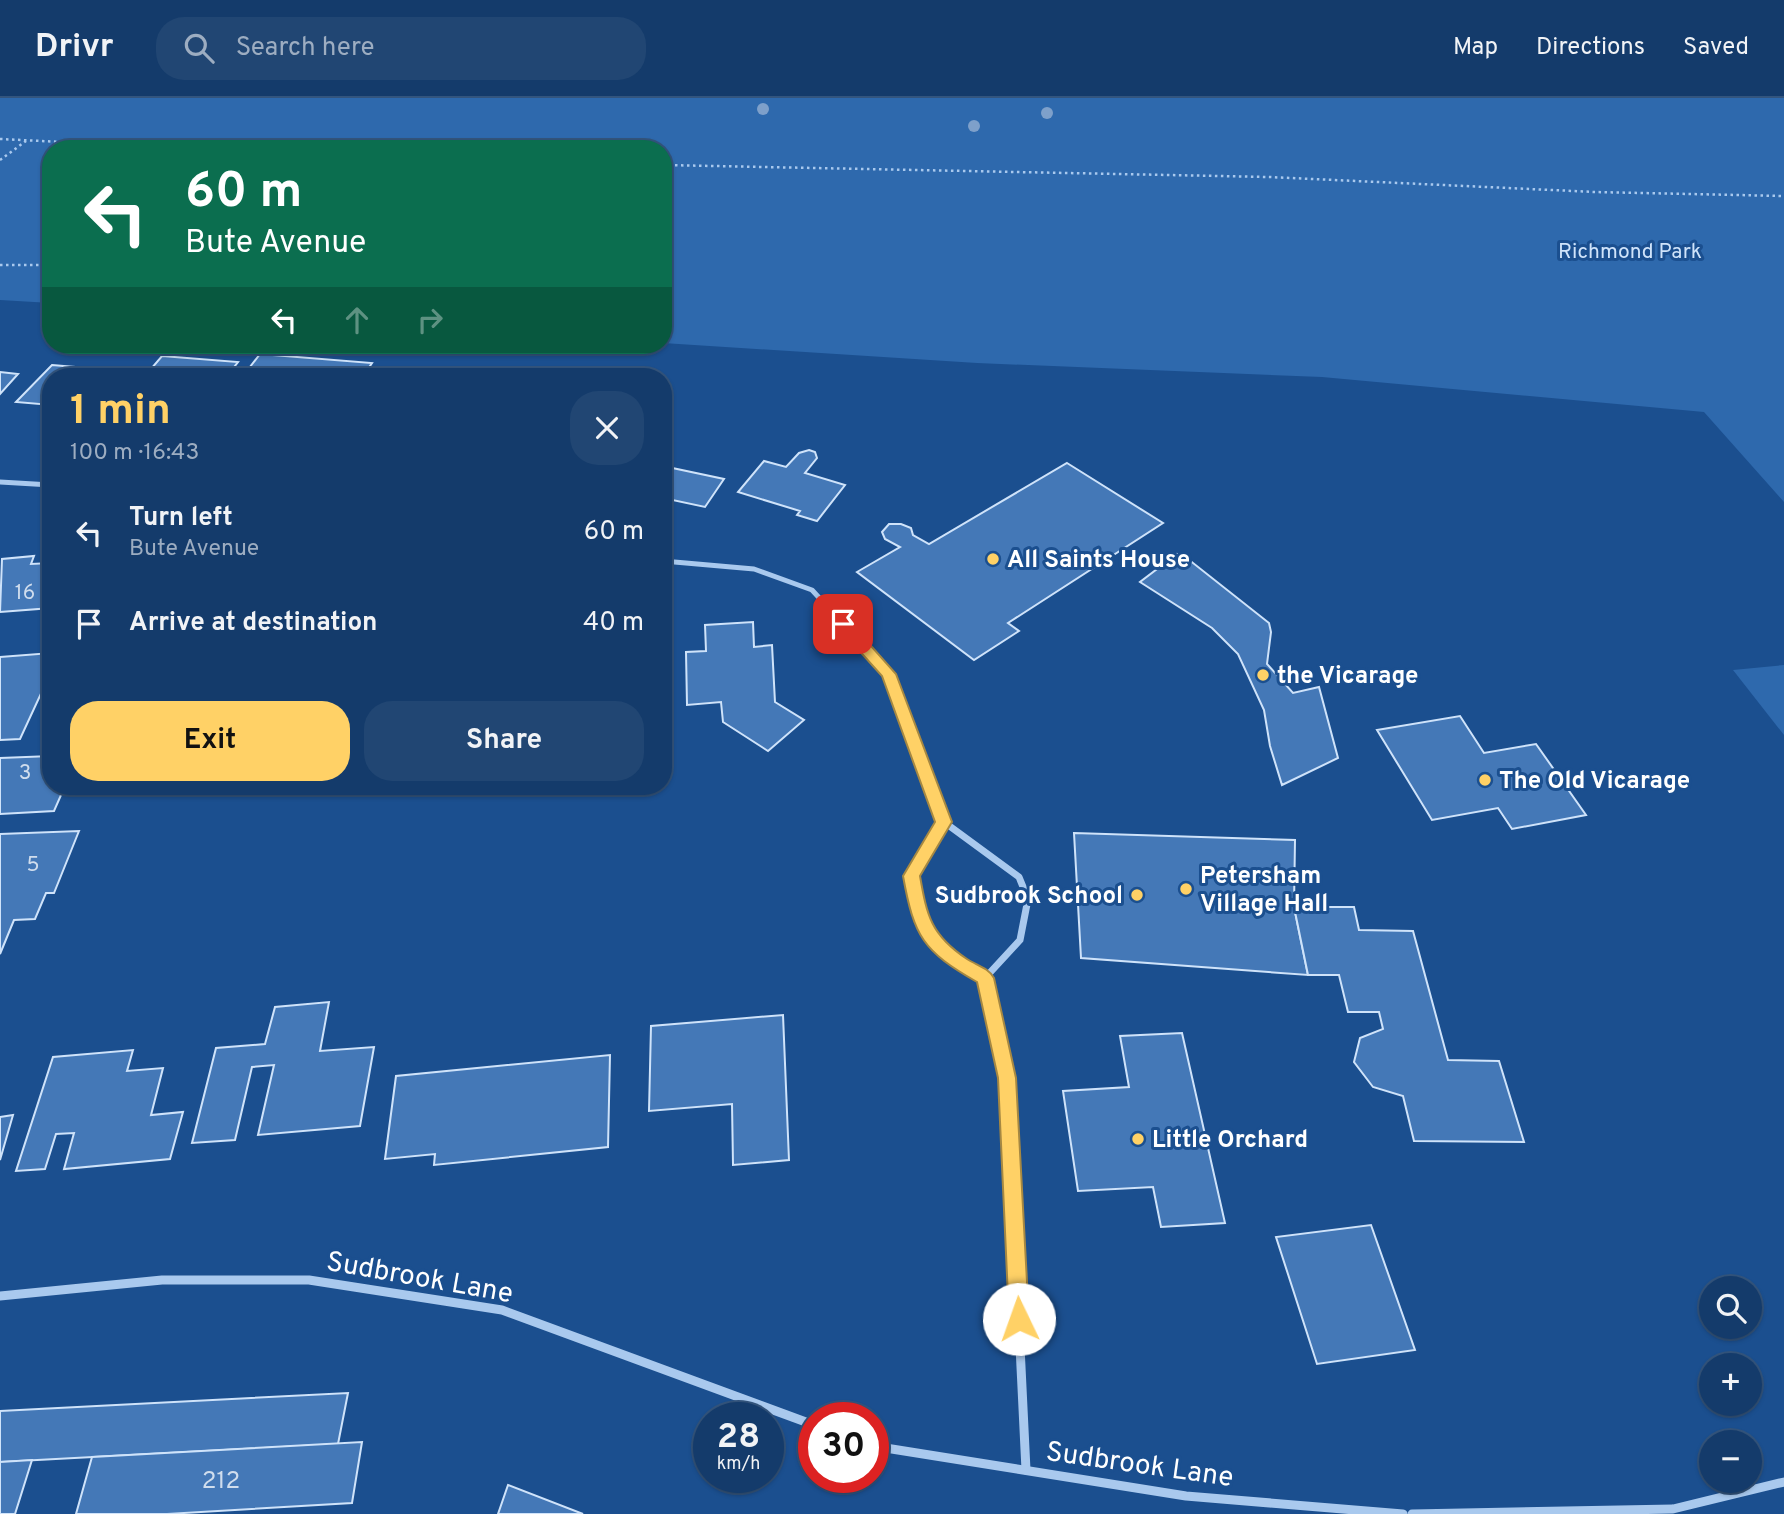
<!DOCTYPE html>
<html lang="en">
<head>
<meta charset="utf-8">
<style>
	body { margin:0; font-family:Overpass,sans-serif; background:#214673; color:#f1f3f6; height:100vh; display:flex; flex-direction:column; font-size:26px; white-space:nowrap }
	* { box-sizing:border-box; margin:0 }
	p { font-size:23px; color:#9dadc1 }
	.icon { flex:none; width:38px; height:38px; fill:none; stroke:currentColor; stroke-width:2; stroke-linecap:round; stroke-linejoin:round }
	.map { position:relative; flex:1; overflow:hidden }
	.sheet { position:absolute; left:42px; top:270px; width:630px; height:427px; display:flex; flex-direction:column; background:#143b6b; border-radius:28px; box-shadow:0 2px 5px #0004,0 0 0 2px #33557e }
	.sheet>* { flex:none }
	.guide { position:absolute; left:42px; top:42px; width:630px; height:214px; border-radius:28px; box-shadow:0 2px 5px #0004,0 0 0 2px #33557e; background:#0b6e4f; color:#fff; overflow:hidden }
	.tools { position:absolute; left:1699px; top:1178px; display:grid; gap:14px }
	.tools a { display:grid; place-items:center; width:63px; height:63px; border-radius:50%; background:#143b6b; box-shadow:0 2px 5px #0004,0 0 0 2px #33557e; font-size:35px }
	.speed { position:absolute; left:693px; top:1304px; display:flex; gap:14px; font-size:35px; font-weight:700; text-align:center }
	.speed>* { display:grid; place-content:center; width:91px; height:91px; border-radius:50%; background:#143b6b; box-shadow:0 2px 5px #0004,0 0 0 2px #33557e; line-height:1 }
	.speed small { font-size:18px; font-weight:400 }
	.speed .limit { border:10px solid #d22; background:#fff; color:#111 }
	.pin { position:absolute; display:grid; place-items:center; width:60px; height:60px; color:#fff; margin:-30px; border-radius:14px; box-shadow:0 4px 10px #0006 }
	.me { position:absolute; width:77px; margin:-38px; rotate:357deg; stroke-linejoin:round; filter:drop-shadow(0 0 5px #0008) }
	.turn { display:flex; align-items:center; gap:24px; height:147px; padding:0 28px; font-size:32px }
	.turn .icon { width:91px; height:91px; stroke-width:2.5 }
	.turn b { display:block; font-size:49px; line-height:60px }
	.lanes { display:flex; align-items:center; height:66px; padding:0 28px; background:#0003; justify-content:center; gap:35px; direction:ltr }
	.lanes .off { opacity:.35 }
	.round { display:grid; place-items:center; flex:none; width:74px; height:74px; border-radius:28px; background:#214673 }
	.summary { display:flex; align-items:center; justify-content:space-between; height:119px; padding:0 28px }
	h1 { font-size:42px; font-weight:700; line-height:52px; color:#ffd166 }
	.cta { display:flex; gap:14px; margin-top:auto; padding:14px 28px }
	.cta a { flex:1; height:80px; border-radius:28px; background:#ffd166; color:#111; font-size:28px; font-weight:700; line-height:80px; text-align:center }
	.cta a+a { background:#214673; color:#f1f3f6 }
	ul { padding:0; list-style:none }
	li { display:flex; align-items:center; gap:21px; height:91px; padding:0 28px }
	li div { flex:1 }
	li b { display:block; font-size:26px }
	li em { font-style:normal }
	header { display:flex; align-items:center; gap:42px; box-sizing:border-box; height:98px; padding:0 35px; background:#143b6b; border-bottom:2px solid #33557e }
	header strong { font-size:33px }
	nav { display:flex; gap:38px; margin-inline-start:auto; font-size:24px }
	.search { width:490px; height:63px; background:#214673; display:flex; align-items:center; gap:18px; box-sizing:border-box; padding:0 24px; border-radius:28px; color:#9dadc1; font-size:26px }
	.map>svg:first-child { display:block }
	.green { fill:#2e69ad }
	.building { fill:#4478b7; stroke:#cfe3fa; stroke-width:2 }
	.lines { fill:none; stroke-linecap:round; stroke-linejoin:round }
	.path { stroke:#a9c9ee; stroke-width:2.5; stroke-dasharray:2.5 3.5; stroke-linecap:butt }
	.street-far2 { stroke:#a9c9ee; stroke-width:5 }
	.street-far1 { stroke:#a9c9ee; stroke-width:7 }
	.street { stroke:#a9c9ee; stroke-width:9 }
	.tree { fill:#7ea0ca }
	.route { fill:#ffd166; stroke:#a68842; stroke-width:2 }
	.poi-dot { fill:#ffd166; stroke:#1b4f8f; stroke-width:2.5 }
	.labels { text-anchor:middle; stroke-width:6; stroke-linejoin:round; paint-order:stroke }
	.far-park-label { font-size:21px; fill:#cfe3fa; stroke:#1b4f8f }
	.number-label { font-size:21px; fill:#d0dded }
	.poi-label { font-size:24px; font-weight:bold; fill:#fff; stroke:#1b4f8f; text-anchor:start }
	.near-number-label { font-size:24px; fill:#d0dded }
	.near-street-label { font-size:28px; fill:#fff; stroke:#1b4f8f }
</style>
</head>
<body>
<header>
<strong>Drivr</strong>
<div class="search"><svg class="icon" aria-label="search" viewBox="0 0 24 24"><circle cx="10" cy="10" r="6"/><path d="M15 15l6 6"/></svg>Search here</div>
<nav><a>Map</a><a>Directions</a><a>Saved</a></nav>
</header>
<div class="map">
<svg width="1784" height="1416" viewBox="0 0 1784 1416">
	<rect width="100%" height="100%" fill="#1b4f8f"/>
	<g class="green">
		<polygon points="0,0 1784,0 1784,404 1704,314 1322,279 977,265 663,245 663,51 51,51 51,205 0,202"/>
		<polygon points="1784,567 1784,637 1733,572"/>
	</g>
	<g class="building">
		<polygon points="260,256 372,265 363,278 243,278"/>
		<polygon points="162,258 238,264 227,278 145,278"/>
		<polygon points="52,267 124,273 119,278 51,278 51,307 16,304"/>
		<polygon points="0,274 18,276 0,296"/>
		<polygon points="809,352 815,354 817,360 805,375 845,387 817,423 797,417 800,413 738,394 764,363 786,369 799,355"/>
		<polygon points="1067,365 1163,425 1008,525 1019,533 974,562 857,474 900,449 885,441 882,434 889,426 901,426 911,430 913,437 929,446"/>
		<polygon points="663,368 724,381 705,409 663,400"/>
		<polygon points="1177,456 1188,461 1269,525 1271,534 1267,566 1293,595 1319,589 1338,660 1282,687 1270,648 1264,612 1238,556 1212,530 1140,484"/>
		<polygon points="34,458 31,466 51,465 51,510 0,514 2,461"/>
		<polygon points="753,524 754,549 772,547 775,604 804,622 768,653 723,624 721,604 687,607 686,554 706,553 705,527"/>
		<polygon points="51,555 51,574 20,641 0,642 0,559"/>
		<rect x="663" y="560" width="6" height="41"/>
		<polygon points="1460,618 1484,655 1536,646 1586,717 1512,731 1498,710 1432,722 1377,632"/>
		<polygon points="51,658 51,688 65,688 54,713 0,716 0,660"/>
		<polygon points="79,733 54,795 46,795 35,821 14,822 0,856 0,736"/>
		<polygon points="1074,735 1295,742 1294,809 1308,877 1081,860"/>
		<polygon points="1294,809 1354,809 1359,832 1413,833 1448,962 1499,963 1524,1044 1414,1043 1403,998 1373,989 1354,964 1360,940 1383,931 1379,914 1348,914 1339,877 1308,877"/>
		<polygon points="329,904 320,953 374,949 360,1028 258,1037 274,967 252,969 235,1042 192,1045 216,950 265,946 275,909"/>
		<polygon points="783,917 789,1062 733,1067 732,1006 649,1013 651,928"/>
		<polygon points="1182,935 1225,1125 1161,1129 1153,1089 1078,1093 1063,993 1129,989 1120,938"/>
		<polygon points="133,952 127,973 163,970 151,1017 183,1014 170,1061 64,1071 74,1035 56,1036 45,1071 16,1073 53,959"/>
		<polygon points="610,957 608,1049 434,1067 435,1056 385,1061 396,978"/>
		<polygon points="13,1017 0,1062 0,1019"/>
		<polygon points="1371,1127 1415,1252 1317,1266 1276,1139"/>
		<polygon points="348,1295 338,1346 0,1364 0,1313"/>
		<polygon points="362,1344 352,1405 167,1416 76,1416 92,1359"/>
		<polygon points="32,1362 15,1416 0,1416 0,1364"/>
		<polygon points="508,1387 583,1416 498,1416"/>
	</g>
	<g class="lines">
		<g class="path">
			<polyline points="0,41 209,51"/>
			<polyline points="0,62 26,43"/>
			<polyline points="663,67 1269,79 1595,94 1784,98"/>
			<polyline points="0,167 51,167"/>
		</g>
		<g class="street-far2">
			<polyline points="0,384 51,387"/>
			<polyline points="663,463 754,471 812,492 867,552"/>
		</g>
		<g class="street-far1">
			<polyline points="865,550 889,576 944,724 1019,779 1028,801 1020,842 985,880 997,936"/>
			<path d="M 944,724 L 911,778 C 923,836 935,850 985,880"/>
		</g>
		<g class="street">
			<polyline points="997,934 1007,980 1026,1372"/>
			<polyline points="0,1198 162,1182 309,1182 502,1212 814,1327"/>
			<polyline points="873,1348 1186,1398 1403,1416"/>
			<polyline points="1412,1416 1673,1411 1784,1384"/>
		</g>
	</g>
	<g class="tree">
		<circle cx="763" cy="11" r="6"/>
		<circle cx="1047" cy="15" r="6"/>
		<circle cx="974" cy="28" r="6"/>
	</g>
	<path class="route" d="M 843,521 L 848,522 L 896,576 L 952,724 L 920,778 C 927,818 931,837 967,861 C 976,867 989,870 994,880 L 1016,980 L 1029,1221 L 1026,1229 L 1019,1232 L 1012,1229 L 1009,1221 L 998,980 L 977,884 C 923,853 914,839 903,778 L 935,724 L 882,578 L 838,529 L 838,522 Z"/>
	<g class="poi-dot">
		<circle cx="993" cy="461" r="7"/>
		<circle cx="1263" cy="577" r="7"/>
		<circle cx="1485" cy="682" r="7"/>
		<circle cx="1186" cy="791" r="7"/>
		<circle cx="1137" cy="797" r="7"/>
		<circle cx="1138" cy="1041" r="7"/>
	</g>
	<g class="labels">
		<g class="far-park-label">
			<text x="1630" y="160">Richmond Park</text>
		</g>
		<g class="number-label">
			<text x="25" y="501">16</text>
			<text x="25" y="681">3</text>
			<text x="33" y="773">5</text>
		</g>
		<g class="poi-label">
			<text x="1007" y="469">All Saints House</text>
			<text x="1277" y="585">the Vicarage</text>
			<text x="1499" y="690">The Old Vicarage</text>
			<text x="1200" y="785">Petersham<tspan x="1200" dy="28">Village Hall</tspan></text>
			<text x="1123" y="805" text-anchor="end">Sudbrook School</text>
			<text x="1152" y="1049">Little Orchard</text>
		</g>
		<g class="near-number-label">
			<text x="221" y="1390">212</text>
		</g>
		<g class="near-street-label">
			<text transform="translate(420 1178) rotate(10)" y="10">Sudbrook Lane</text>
			<text transform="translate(1140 1365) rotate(8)" y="10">Sudbrook Lane</text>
		</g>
	</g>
</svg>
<div class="tools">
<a><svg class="icon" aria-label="search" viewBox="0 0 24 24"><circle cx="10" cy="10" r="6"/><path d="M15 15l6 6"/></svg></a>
<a>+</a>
<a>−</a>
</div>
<div class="speed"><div>28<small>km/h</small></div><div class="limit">30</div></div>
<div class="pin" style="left:843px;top:526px;background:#d93025"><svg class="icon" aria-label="arrive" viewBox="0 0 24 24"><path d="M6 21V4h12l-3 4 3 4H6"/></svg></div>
<svg class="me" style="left:1019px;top:1221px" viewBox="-20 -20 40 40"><circle r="19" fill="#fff"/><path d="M0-13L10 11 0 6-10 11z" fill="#ffd166"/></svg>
<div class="guide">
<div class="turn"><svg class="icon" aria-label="left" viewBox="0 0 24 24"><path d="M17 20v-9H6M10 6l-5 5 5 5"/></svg><div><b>60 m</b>Bute Avenue</div></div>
<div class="lanes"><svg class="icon" aria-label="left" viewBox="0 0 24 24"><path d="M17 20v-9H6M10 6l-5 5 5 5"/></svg><svg class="icon off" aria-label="ahead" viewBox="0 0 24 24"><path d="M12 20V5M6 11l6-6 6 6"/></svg><svg class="icon off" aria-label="right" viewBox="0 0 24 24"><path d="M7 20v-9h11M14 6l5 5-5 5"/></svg></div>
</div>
<section class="sheet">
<div class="summary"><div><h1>1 min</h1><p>100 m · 16:43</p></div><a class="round"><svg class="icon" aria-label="close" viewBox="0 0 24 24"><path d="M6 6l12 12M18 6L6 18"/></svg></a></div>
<ul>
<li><svg class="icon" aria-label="left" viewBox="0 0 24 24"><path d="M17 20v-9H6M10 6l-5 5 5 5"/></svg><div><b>Turn left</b><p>Bute Avenue</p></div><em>60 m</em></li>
<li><svg class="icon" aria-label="arrive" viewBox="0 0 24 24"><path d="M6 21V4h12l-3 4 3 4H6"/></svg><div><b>Arrive at destination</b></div><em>40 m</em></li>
</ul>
<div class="cta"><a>Exit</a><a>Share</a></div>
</section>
</div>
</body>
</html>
